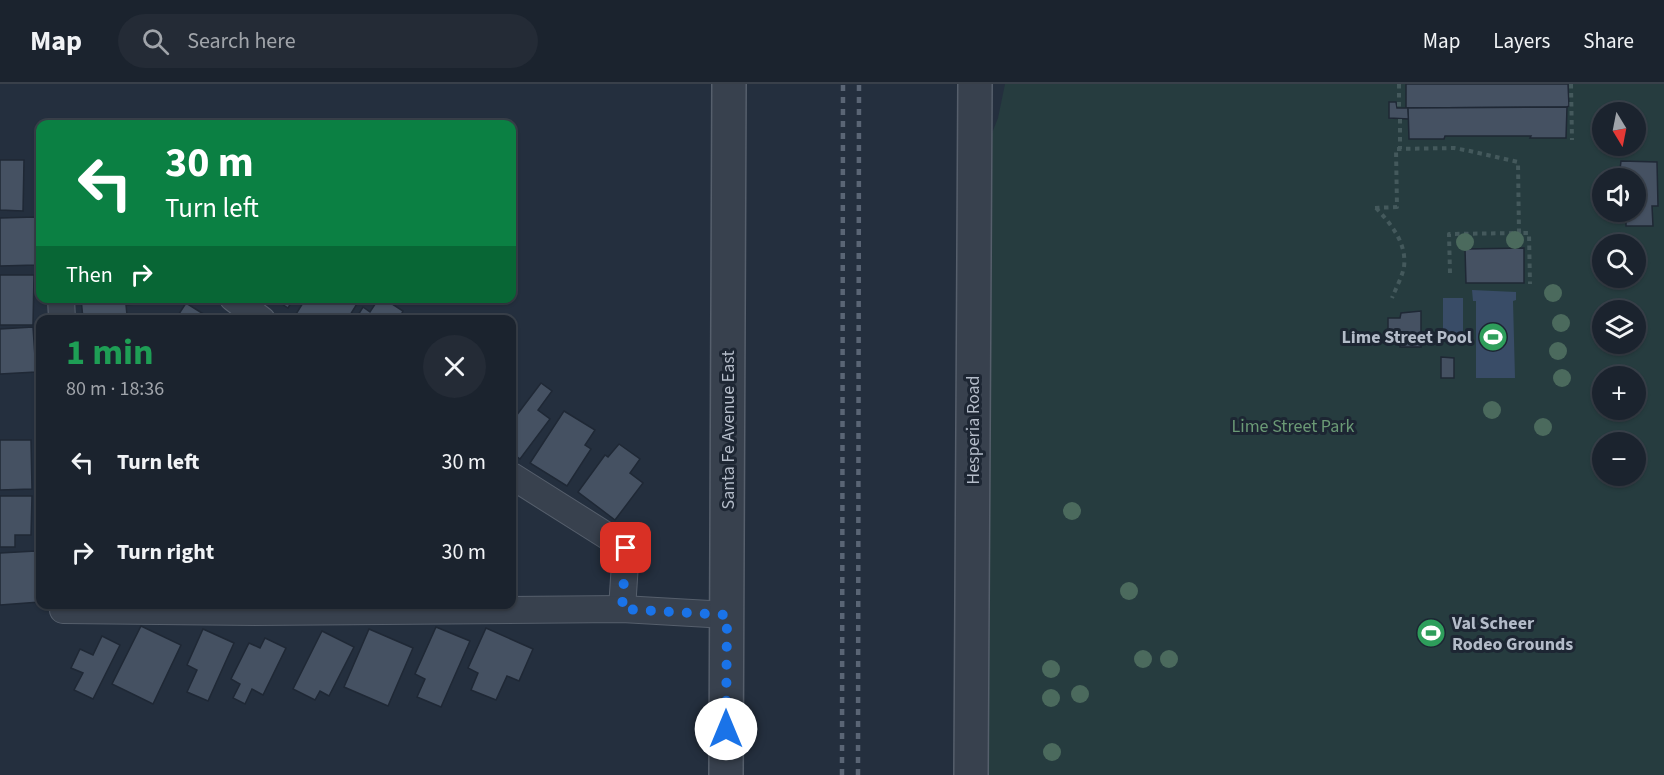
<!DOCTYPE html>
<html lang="en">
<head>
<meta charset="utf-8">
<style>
	body { margin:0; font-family:"Source Sans 3",sans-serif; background:#242b36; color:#f1f3f6; height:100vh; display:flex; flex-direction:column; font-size:22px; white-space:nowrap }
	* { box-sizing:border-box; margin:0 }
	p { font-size:20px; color:#a0a4aa }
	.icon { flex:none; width:33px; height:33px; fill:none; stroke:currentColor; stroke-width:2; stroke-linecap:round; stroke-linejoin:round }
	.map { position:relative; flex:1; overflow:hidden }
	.sheet { position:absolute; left:36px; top:231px; width:480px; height:294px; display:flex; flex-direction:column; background:#1b232e; border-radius:12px; box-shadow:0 2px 4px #0004,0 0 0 2px #39404a }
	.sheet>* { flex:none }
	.hud { position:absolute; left:36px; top:36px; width:480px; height:183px; border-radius:12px; box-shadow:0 2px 4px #0004,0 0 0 2px #39404a; background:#0b8043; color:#fff; overflow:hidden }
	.needle { width:39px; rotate:170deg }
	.fabs { position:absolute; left:1592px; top:18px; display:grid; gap:12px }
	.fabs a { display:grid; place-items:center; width:54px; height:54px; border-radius:50%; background:#1b232e; box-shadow:0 2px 4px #0004,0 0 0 2px #39404a; font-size:30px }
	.pin { position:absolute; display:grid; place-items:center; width:51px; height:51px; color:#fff; margin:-26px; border-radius:12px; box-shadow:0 3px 9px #0006 }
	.me { position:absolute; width:66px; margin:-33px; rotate:0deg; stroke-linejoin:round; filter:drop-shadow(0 0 4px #0008) }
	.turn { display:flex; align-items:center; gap:21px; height:126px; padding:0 30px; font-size:27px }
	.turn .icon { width:78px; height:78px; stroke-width:2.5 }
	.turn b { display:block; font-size:42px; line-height:51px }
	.then { display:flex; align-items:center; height:57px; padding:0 30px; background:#0003; gap:12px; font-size:22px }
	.round { display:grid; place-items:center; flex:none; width:63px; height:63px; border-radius:32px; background:#242b36 }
	.headline { display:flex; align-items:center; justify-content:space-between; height:102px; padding:0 30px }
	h1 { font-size:36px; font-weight:700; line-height:45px; color:#1e9e55 }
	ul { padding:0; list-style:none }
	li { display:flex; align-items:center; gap:18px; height:90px; padding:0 30px }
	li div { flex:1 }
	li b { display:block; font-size:22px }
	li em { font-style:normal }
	header { display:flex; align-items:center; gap:36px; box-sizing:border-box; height:84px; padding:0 30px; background:#1b232e; border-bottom:2px solid #39404a }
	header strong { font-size:28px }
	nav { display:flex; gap:33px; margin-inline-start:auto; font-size:21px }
	.search { width:420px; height:54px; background:#242b36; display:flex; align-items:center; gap:15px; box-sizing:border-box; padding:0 21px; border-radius:33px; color:#a0a4aa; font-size:22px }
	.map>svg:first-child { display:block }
	.green { fill:#263c3f; fill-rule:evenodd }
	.water { fill:#394c67 }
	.building { fill:#455162; stroke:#1f2835; stroke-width:1.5 }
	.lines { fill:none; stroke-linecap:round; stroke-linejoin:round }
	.minor-casing { stroke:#565f6c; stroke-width:28 }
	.tertiary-casing { stroke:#565f6c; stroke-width:36 }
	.path { stroke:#44595c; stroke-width:4; stroke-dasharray:4.5 4.5; stroke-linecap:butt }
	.minor { stroke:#38414e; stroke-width:26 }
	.tertiary { stroke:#38414e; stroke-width:33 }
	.rail { stroke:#5a6575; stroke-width:4.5; stroke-dasharray:6 6; stroke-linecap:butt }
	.tree { fill:#4b6a5d }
	.route { stroke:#1a73e8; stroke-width:10; stroke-dasharray:0 18 }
	.labels { text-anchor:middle; stroke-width:6; stroke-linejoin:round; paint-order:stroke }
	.poi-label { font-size:18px; font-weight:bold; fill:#b4bcc9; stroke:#1d2633; text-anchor:end }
	.park-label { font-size:18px; fill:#6b9a76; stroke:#1d2633 }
	.street-label { font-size:18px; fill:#b4bcc9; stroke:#1d2633 }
</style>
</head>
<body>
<header>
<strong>Map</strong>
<div class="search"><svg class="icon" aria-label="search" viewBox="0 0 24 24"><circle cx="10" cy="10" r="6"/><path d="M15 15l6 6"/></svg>Search here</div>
<nav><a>Map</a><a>Layers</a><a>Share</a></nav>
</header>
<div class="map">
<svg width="1664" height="691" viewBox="0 0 1664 691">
	<rect width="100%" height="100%" fill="#242f3e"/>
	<path class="green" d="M 1005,0 L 1664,0 L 1664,691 L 984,691 L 985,67 L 998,34 ZM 1602,28 L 1635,28 L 1635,62 L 1602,62 ZM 1602,94 L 1635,94 L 1635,128 L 1602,128 ZM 1602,160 L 1635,160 L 1635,194 L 1602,194 ZM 1602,226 L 1635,226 L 1635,260 L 1602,260 ZM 1602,292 L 1635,292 L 1635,326 L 1602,326 ZM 1602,358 L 1635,358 L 1635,392 L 1602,392 Z"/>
	<g class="water">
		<polygon points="1472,206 1516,208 1516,216 1513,217 1515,294 1476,294 1476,217 1473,217"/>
		<polygon points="1443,214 1463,214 1463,250 1443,251"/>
	</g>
	<g class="building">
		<polygon points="1406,0 1568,0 1569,22 1567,23 1406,24"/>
		<polygon points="1389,18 1396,18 1397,24 1408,24 1409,35 1389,34"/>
		<polygon points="1567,23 1566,54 1530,54 1531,52 1445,52 1444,55 1409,55 1408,24"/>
		<polygon points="0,76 24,76 23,127 0,126"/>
		<polygon points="1621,77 1657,78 1658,122 1652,122 1653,142 1626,142 1626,128 1635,128 1635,94 1619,94"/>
		<polygon points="36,133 36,181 0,182 0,134"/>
		<polygon points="1524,164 1524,199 1466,199 1465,165"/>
		<polygon points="0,191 34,191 33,241 0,241"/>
		<polygon points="81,214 146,214 146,219 126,221 127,231 83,235"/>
		<polygon points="273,214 294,214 288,224"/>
		<polygon points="306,214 359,214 360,215 347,236 304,236 296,230"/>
		<polygon points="379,214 383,214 403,227 398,236 355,236 363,223 370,228"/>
		<polygon points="186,219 213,236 175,236"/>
		<polygon points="1421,227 1421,263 1400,263 1400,257 1388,257 1388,234 1400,234 1401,229"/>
		<polygon points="33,243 36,288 0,290 0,245"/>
		<polygon points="1441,273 1454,274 1454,294 1441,294"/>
		<polygon points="541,299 552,307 538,326 550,335 520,375 512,369 512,328 516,332"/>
		<polygon points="564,327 595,346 585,361 591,365 567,402 530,379"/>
		<polygon points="0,356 31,356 32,405 0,406"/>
		<polygon points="619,360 640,375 630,389 643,399 615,436 578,408 605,371 608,373"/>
		<polygon points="0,412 32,412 31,451 15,451 15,463 0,463"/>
		<polygon points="36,467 40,518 0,521 0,469"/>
		<polygon points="141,542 181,561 153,620 112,600"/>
		<polygon points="436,543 470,557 441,623 417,613 425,595 415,590"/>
		<polygon points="486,544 533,565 519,597 507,592 496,616 471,606 478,589 468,584"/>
		<polygon points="203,545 234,559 208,617 187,608 197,586 187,581"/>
		<polygon points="369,545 413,564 388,622 344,603"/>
		<polygon points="322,547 354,563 329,612 320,607 315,616 293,605"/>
		<polygon points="102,552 120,561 93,615 74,606 83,589 71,584 80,565 93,571"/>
		<polygon points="265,554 286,564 263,611 252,605 245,620 233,614 240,600 231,595 249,559 260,564"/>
	</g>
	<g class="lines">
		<g class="minor-casing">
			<g id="minor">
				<polyline points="61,214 62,236"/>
				<polyline points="233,214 262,236"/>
				<polyline points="512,392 626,464 622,525"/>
				<polyline points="63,520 63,526 255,528 622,525 727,531"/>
			</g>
		</g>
		<g class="tertiary-casing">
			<g id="tertiary">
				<polyline points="726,691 729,0"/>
				<polyline points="971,691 975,0"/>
			</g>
		</g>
		<g class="path">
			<polyline points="1399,0 1399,24"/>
			<polyline points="1571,0 1572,56"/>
			<polyline points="1400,35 1400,65"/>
			<polyline points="1375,124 1397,123 1396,65 1454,64 1470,67 1518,78 1519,149 1529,149 1530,200"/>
			<path d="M 1376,124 C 1391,140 1407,159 1404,183 C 1402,193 1396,204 1392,214"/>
			<polyline points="1450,189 1449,150 1519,149"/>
		</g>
		<use href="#minor" class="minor"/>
		<use href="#tertiary" class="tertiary"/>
		<g class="rail">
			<polyline points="842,691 843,0"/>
			<polyline points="858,691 859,0"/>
		</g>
	</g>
	<g class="tree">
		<circle cx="1515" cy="156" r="9"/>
		<circle cx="1465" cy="158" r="9"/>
		<circle cx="1553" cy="209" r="9"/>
		<circle cx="1561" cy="239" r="9"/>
		<circle cx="1558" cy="267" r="9"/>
		<circle cx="1562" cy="294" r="9"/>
		<circle cx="1492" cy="326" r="9"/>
		<circle cx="1543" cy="343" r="9"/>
		<circle cx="1072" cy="427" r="9"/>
		<circle cx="1129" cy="507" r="9"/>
		<circle cx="1143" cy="575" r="9"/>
		<circle cx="1169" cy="575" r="9"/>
		<circle cx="1051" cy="585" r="9"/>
		<circle cx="1080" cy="610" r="9"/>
		<circle cx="1051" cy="614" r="9"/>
		<circle cx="1052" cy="668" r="9"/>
	</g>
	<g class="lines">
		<polyline class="route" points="626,464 622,525 727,531 726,645"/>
	</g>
	<defs>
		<g id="stadium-disc" transform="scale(1.5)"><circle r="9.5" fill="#2e9e5b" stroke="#1d2633"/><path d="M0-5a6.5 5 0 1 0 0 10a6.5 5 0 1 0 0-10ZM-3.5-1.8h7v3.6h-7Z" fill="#fff"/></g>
	</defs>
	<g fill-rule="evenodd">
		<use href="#stadium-disc" x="1493" y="253"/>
		<use href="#stadium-disc" x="1431" y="549"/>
	</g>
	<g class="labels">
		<g class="poi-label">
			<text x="1472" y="259">Lime Street Pool</text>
			<text x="1452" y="545" text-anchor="start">Val Scheer<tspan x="1452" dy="21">Rodeo Grounds</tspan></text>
		</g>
		<g class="park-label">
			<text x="1293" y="348">Lime Street Park</text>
		</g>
		<g class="street-label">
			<text transform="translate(728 346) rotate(-90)" y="6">Santa Fe Avenue East</text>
			<text transform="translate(973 346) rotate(-90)" y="6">Hesperia Road</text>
		</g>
	</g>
</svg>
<div class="fabs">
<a><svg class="needle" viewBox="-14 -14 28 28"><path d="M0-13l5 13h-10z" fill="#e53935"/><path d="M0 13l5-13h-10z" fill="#a0a4aa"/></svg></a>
<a><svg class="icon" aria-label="sound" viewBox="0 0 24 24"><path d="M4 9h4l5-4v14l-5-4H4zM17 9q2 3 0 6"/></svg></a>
<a><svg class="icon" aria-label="search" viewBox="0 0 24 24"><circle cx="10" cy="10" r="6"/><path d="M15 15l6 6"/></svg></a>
<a><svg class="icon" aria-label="layers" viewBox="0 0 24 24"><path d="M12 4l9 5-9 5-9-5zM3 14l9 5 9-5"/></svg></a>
<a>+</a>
<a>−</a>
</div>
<div class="pin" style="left:626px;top:464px;background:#d93025"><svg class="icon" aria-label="arrive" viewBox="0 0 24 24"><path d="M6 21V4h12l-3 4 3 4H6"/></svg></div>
<svg class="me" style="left:726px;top:645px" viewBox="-20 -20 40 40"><circle r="19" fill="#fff"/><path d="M0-13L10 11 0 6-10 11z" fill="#1a73e8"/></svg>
<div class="hud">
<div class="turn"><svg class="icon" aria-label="left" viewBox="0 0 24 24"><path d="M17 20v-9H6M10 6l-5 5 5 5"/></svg><div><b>30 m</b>Turn left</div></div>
<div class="then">Then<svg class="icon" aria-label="right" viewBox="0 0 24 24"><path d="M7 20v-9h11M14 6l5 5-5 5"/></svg></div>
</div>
<section class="sheet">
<div class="headline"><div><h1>1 min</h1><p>80 m · 18:36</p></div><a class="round"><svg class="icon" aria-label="close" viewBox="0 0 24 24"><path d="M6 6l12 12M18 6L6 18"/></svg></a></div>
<ul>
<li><svg class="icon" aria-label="left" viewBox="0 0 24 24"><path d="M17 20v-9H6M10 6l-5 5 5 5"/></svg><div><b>Turn left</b></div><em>30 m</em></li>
<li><svg class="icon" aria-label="right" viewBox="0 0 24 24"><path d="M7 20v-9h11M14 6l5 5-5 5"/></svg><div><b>Turn right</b></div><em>30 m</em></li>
</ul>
</section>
</div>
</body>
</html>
